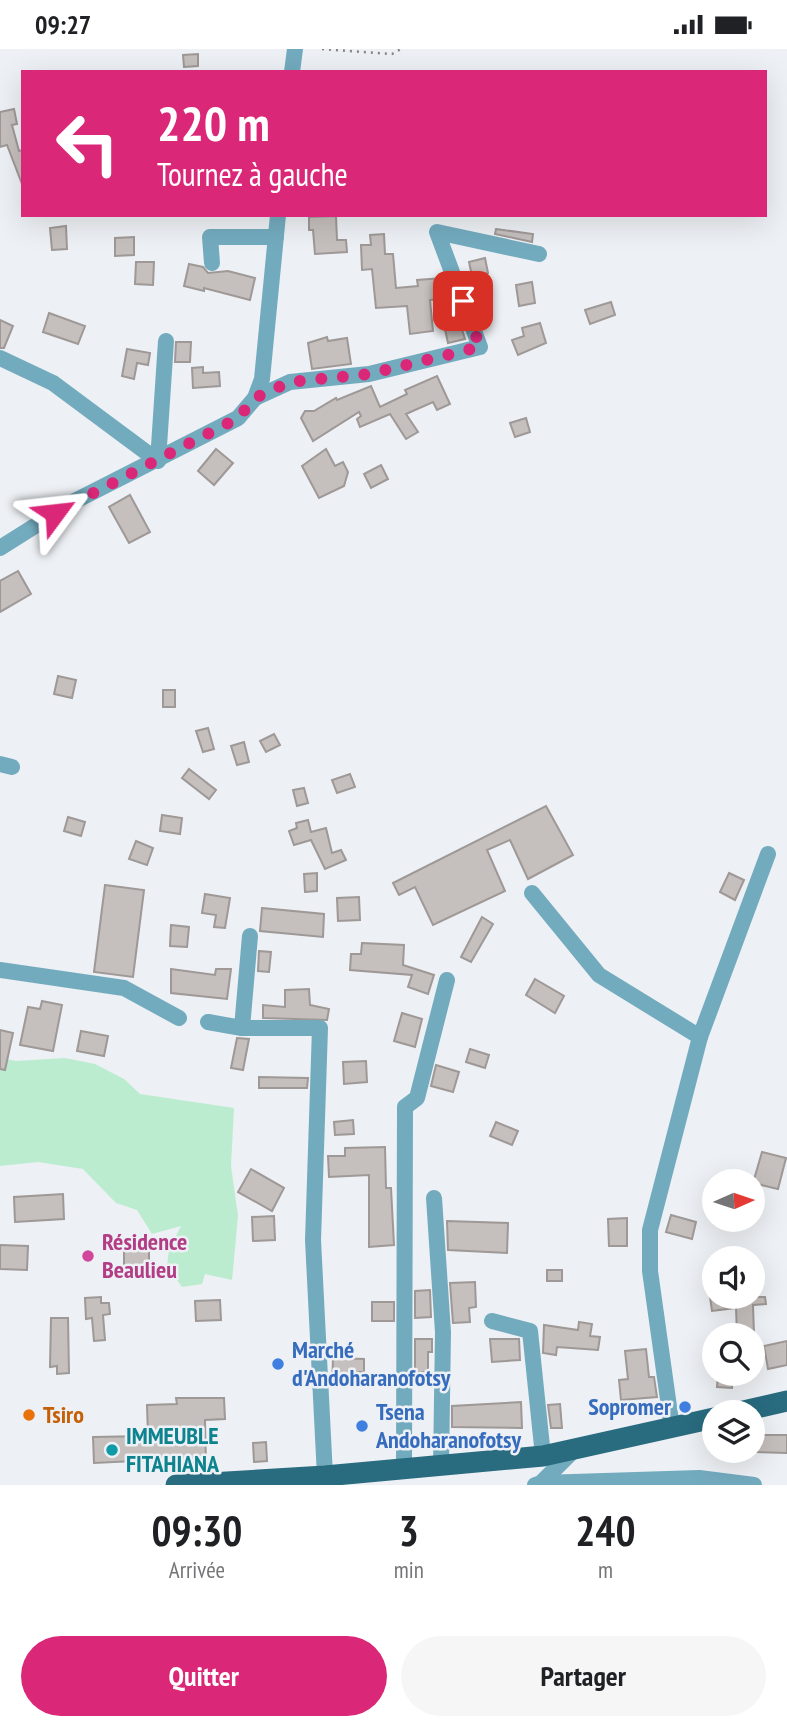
<!DOCTYPE html>
<html lang="fr">
<head>
<meta charset="utf-8">
<style>
	body { margin:0; font-family:"PT Sans Narrow",sans-serif; background:#f6f6f6; color:#202124; height:100vh; display:flex; flex-direction:column; font-size:26px; white-space:nowrap }
	* { box-sizing:border-box; margin:0 }
	p { font-size:23px; color:#757577 }
	.icon { flex:none; width:38px; height:38px; fill:none; stroke:currentColor; stroke-width:2; stroke-linecap:round; stroke-linejoin:round }
	.map { position:relative; height:1436px; overflow:hidden }
	.side { display:flex; flex-direction:column; background:#fff; flex:1 }
	.side>* { flex:none }
	.guide { position:absolute; left:21px; top:21px; width:746px; height:147px; border-radius:0px; box-shadow:0 7px 28px #0002; background:#db2777; color:#fff; overflow:hidden }
	.needle { width:46px; rotate:87deg }
	.buttons { position:absolute; left:702px; top:1120px; display:grid; gap:14px }
	.buttons a { display:grid; place-items:center; width:63px; height:63px; border-radius:50%; background:#fff; box-shadow:0 7px 28px #0002; font-size:35px }
	.pin { position:absolute; display:grid; place-items:center; width:60px; height:60px; color:#fff; margin:-30px; border-radius:14px; box-shadow:0 4px 10px #0006 }
	.me { position:absolute; width:77px; margin:-38px; rotate:60deg; stroke-linejoin:round; filter:drop-shadow(0 0 5px #0008) }
	.turn { display:flex; align-items:center; gap:24px; height:147px; padding:0 21px; font-size:32px }
	.turn .icon { width:91px; height:91px; stroke-width:2.5 }
	.turn b { display:block; font-size:49px; line-height:60px }
	.eta { display:flex; justify-content:space-evenly; align-items:center; height:119px; text-align:center }
	.eta b { font-size:42px; font-weight:600; line-height:49px }
	.button { display:flex; gap:14px; margin-top:auto; padding:14px 21px }
	.button a { flex:1; height:80px; border-radius:42px; background:#db2777; color:#fff; font-size:28px; font-weight:600; line-height:80px; text-align:center }
	.button a+a { background:#f6f6f6; color:#202124 }
	.status { display:flex; justify-content:space-between; align-items:center; height:49px; padding:0 35px; background:#fff; direction:ltr }
	.status svg { height:19px; fill:currentColor }
	.map>svg:first-child { display:block }
	.green { fill:#bbeccf }
	.building { fill:#c5bfbd; stroke:#9e9896; stroke-width:2 }
	.lines { fill:none; stroke-linecap:round; stroke-linejoin:round }
	.path { stroke:#838588; stroke-width:2.5; stroke-dasharray:2 5; stroke-linecap:butt }
	.minor { stroke:#73abbe; stroke-width:16 }
	.major { stroke:#296b7f; stroke-width:21 }
	.route { stroke:#db2777; stroke-width:12; stroke-dasharray:0 21.6 }
	.hotel-dot { fill:#d1479c; stroke:#edf0f4; stroke-width:2.5 }
	.shop-dot { fill:#3f7fe0; stroke:#edf0f4; stroke-width:2.5 }
	.food-dot { fill:#e8710a; stroke:#edf0f4; stroke-width:2.5 }
	.culture-dot { fill:#0f9aa8; stroke:#edf0f4; stroke-width:2.5 }
	.labels { text-anchor:middle; stroke-width:5; stroke-linejoin:round; paint-order:stroke }
	.hotel-label { font-size:24px; font-weight:bold; fill:#b23c85; stroke:#edf0f4; text-anchor:start }
	.shop-label { font-size:24px; font-weight:bold; fill:#366cbe; stroke:#edf0f4; text-anchor:start }
	.food-label { font-size:24px; font-weight:bold; fill:#c56008; stroke:#edf0f4; text-anchor:start }
	.culture-label { font-size:24px; font-weight:bold; fill:#0d838f; stroke:#edf0f4; text-anchor:start }
</style>
</head>
<body>
<div class="status"><b>09:27</b><svg viewBox="0 0 49 12"><path d="M0 12V9h3v3zM5 12V6h3v6zM10 12V3h3v9zM15 12V0h3v12zM26 1h20v11H26zM47 4h2v5h-2z"/></svg></div>
<div class="map">
<svg width="787" height="1436" viewBox="0 0 787 1436">
	<rect width="100%" height="100%" fill="#edf0f4"/>
	<polygon class="green" points="0,1009 16,1012 65,1009 95,1015 124,1030 140,1045 234,1059 231,1117 238,1167 232,1231 205,1225 202,1235 182,1238 167,1217 169,1200 181,1177 152,1185 137,1161 116,1154 83,1120 38,1113 0,1117"/>
	<g class="building">
		<polygon points="198,5 198,17 184,18 183,6"/>
		<polygon points="14,60 17,75 12,76 19,102 23,101 22,135 7,96 0,98 0,63"/>
		<polygon points="336,167 337,191 346,191 347,203 315,205 313,181 309,181 309,168"/>
		<polygon points="66,177 67,200 52,201 50,179"/>
		<polygon points="496,180 533,185 532,193 495,185"/>
		<polygon points="384,185 385,205 393,205 396,239 418,237 417,231 443,229 448,250 430,251 433,282 410,285 407,257 376,259 372,220 362,221 361,196 371,196 370,186"/>
		<polygon points="134,188 134,206 115,207 115,189"/>
		<polygon points="485,209 488,224 472,227 469,213"/>
		<polygon points="136,213 154,213 153,236 135,235"/>
		<polygon points="189,215 203,218 208,224 228,222 255,229 250,251 204,239 204,242 184,237"/>
		<polygon points="532,233 535,254 519,257 516,236"/>
		<polygon points="611,253 615,266 590,275 585,261"/>
		<polygon points="49,264 85,277 78,295 43,283"/>
		<polygon points="458,268 465,290 448,294 443,271"/>
		<polygon points="0,271 13,277 4,299 0,299"/>
		<polygon points="540,274 546,294 518,306 512,291 524,287 522,279"/>
		<polygon points="327,288 328,292 347,289 351,315 312,320 308,294"/>
		<polygon points="176,293 191,293 190,313 175,313"/>
		<polygon points="127,300 150,304 148,316 137,314 134,330 122,327"/>
		<polygon points="203,318 203,324 219,323 220,337 193,339 192,319"/>
		<polygon points="437,327 450,355 437,361 433,353 406,365 418,383 406,390 390,365 360,378 357,370 361,367 359,363 313,392 301,369 305,362 314,362 336,349 337,351 371,337 380,358 407,345 405,341"/>
		<polygon points="526,369 530,383 515,388 510,374"/>
		<polygon points="216,400 233,414 214,436 198,422"/>
		<polygon points="326,400 335,417 343,413 348,423 344,437 319,449 302,417"/>
		<polygon points="381,416 388,430 371,439 364,425"/>
		<polygon points="130,446 150,483 129,494 109,458"/>
		<polygon points="18,522 31,545 0,563 0,532"/>
		<polygon points="58,627 76,631 72,649 54,645"/>
		<rect x="163" y="641" width="12" height="17"/>
		<polygon points="208,679 214,700 203,703 196,682"/>
		<polygon points="274,685 280,696 266,703 260,692"/>
		<polygon points="244,693 249,713 237,716 231,697"/>
		<polygon points="189,720 216,741 209,750 182,729"/>
		<polygon points="350,725 355,738 337,744 332,731"/>
		<polygon points="304,739 308,754 297,757 293,741"/>
		<polygon points="546,757 573,806 528,830 510,791 487,801 505,842 433,876 415,838 399,846 393,834"/>
		<polygon points="162,766 182,769 180,785 160,782"/>
		<polygon points="68,768 85,773 81,787 64,782"/>
		<polygon points="308,771 311,783 326,779 332,804 341,801 346,811 325,820 311,791 294,796 289,782 297,779 296,774"/>
		<polygon points="136,792 153,799 147,816 129,810"/>
		<polygon points="317,824 317,842 305,843 304,825"/>
		<polygon points="729,824 744,831 735,851 720,843"/>
		<polygon points="105,836 144,841 133,928 94,923"/>
		<polygon points="205,845 230,849 225,879 214,878 216,866 202,864"/>
		<polygon points="359,848 360,871 338,872 337,849"/>
		<polygon points="262,859 324,865 323,888 260,882"/>
		<polygon points="482,868 493,875 471,913 461,908"/>
		<polygon points="171,876 189,878 187,898 170,897"/>
		<polygon points="362,894 404,896 403,916 434,926 428,945 408,938 412,926 350,921 351,905 361,905"/>
		<polygon points="259,902 271,903 269,923 258,922"/>
		<polygon points="171,920 215,926 216,920 231,920 227,950 171,944"/>
		<polygon points="535,930 564,947 555,964 526,946"/>
		<polygon points="309,940 310,956 329,960 327,971 263,969 263,956 285,958 285,941"/>
		<polygon points="42,952 62,956 53,1002 20,996 28,958 40,960"/>
		<polygon points="402,964 422,970 415,998 394,992"/>
		<polygon points="0,981 13,984 5,1021 0,1020"/>
		<polygon points="81,982 108,987 104,1007 77,1002"/>
		<polygon points="237,989 249,990 243,1021 231,1019"/>
		<polygon points="470,1000 489,1006 485,1019 466,1013"/>
		<polygon points="366,1012 367,1033 344,1035 343,1013"/>
		<polygon points="436,1016 459,1023 453,1043 431,1037"/>
		<polygon points="259,1028 308,1029 307,1039 259,1039"/>
		<polygon points="353,1071 354,1085 335,1086 334,1073"/>
		<polygon points="496,1073 518,1082 512,1096 490,1087"/>
		<polygon points="385,1098 386,1139 391,1139 394,1196 369,1198 369,1126 329,1128 328,1107 345,1107 345,1099"/>
		<polygon points="762,1103 786,1109 778,1140 753,1134"/>
		<polygon points="251,1120 284,1139 272,1162 238,1143"/>
		<polygon points="63,1145 64,1170 15,1173 14,1148"/>
		<polygon points="671,1166 696,1173 692,1190 666,1183"/>
		<polygon points="274,1167 275,1191 253,1192 252,1168"/>
		<polygon points="627,1169 627,1197 609,1197 608,1170"/>
		<polygon points="447,1172 508,1174 507,1204 448,1201"/>
		<polygon points="0,1196 28,1197 27,1221 0,1220"/>
		<rect x="124" y="1202" width="25" height="20"/>
		<rect x="547" y="1221" width="15" height="11"/>
		<polygon points="475,1233 476,1258 469,1259 470,1273 453,1274 450,1234"/>
		<polygon points="430,1241 431,1268 415,1269 415,1242"/>
		<polygon points="101,1248 101,1254 109,1254 110,1265 103,1266 105,1291 94,1292 92,1269 86,1270 85,1249"/>
		<polygon points="710,1248 765,1248 766,1255 753,1256 754,1286 737,1286 736,1259 712,1262"/>
		<polygon points="220,1251 221,1271 196,1272 195,1252"/>
		<rect x="372" y="1253" width="22" height="19"/>
		<polygon points="51,1269 68,1269 69,1324 57,1325 57,1317 50,1318"/>
		<polygon points="579,1273 592,1275 590,1287 600,1288 598,1301 557,1298 556,1306 543,1304 544,1276 578,1281"/>
		<polygon points="415,1290 432,1290 432,1303 428,1303 428,1323 415,1323"/>
		<polygon points="490,1290 519,1290 520,1311 492,1313"/>
		<polygon points="787,1292 787,1316 768,1320 764,1297"/>
		<polygon points="646,1300 649,1328 654,1328 657,1348 621,1351 619,1331 628,1330 625,1302"/>
		<polygon points="333,1309 364,1310 364,1323 354,1323 354,1337 332,1337"/>
		<polygon points="718,1325 734,1325 732,1339 717,1338"/>
		<polygon points="176,1349 224,1349 225,1370 205,1371 206,1415 177,1415 177,1410 94,1414 93,1388 148,1387 147,1356 177,1355"/>
		<polygon points="521,1353 522,1379 452,1378 452,1357"/>
		<polygon points="560,1355 562,1379 551,1379 548,1356"/>
		<polygon points="756,1386 787,1386 787,1404 756,1403"/>
		<polygon points="266,1393 267,1412 254,1413 253,1394"/>
	</g>
	<g class="lines">
		<polyline class="path" points="322,0 392,5 401,0"/>
		<g class="minor">
			<polyline points="292,23 295,0"/>
			<polyline points="212,214 210,188 276,188"/>
			<polyline points="0,309 53,334 158,412 166,292"/>
			<polyline points="255,349 290,333 369,325 480,298 437,183 539,205"/>
			<polyline points="0,499 73,453 238,369 255,349 262,330 278,166"/>
			<polyline points="0,715 12,718"/>
			<polyline points="532,844 599,926 700,988"/>
			<polyline points="0,921 124,939 179,969"/>
			<polyline points="208,973 242,979 320,979 313,1191 325,1427"/>
			<polyline points="242,979 250,887"/>
			<polyline points="434,1149 443,1283 441,1417"/>
			<polyline points="492,1272 530,1282 543,1407"/>
			<polyline points="672,1379 650,1222 650,1181 700,988 768,805"/>
			<polyline points="404,1419 405,1058 417,1049 447,931"/>
			<polyline points="541,1434 699,1429 754,1436"/>
			<polyline points="535,1436 541,1434 572,1403"/>
		</g>
		<g class="major">
			<polyline points="739,1363 787,1352"/>
			<polyline points="176,1436 325,1427 543,1407 714,1369"/>
		</g>
	</g>
	<g class="lines">
		<polyline class="route" points="55,464 238,369 255,349 290,333 369,325 480,298 463,252"/>
	</g>
	<circle class="hotel-dot" cx="88" cy="1207" r="7"/>
	<g class="shop-dot">
		<circle cx="278" cy="1315" r="7"/>
		<circle cx="685" cy="1358" r="7"/>
		<circle cx="362" cy="1377" r="7"/>
	</g>
	<circle class="food-dot" cx="29" cy="1366" r="7"/>
	<circle class="culture-dot" cx="112" cy="1401" r="7"/>
	<g class="labels">
		<g class="hotel-label">
			<text x="102" y="1201">Résidence<tspan x="102" dy="28">Beaulieu</tspan></text>
		</g>
		<g class="shop-label">
			<text x="292" y="1309">Marché<tspan x="292" dy="28">d'Andoharanofotsy</tspan></text>
			<text x="671" y="1366" text-anchor="end">Sopromer</text>
			<text x="376" y="1371">Tsena<tspan x="376" dy="28">Andoharanofotsy</tspan></text>
		</g>
		<g class="food-label">
			<text x="43" y="1374">Tsiro</text>
		</g>
		<g class="culture-label">
			<text x="126" y="1395">IMMEUBLE<tspan x="126" dy="28">FITAHIANA</tspan></text>
		</g>
	</g>
</svg>
<div class="buttons">
<a><svg class="needle" viewBox="-14 -14 28 28"><path d="M0-13l5 13h-10z" fill="#e53935"/><path d="M0 13l5-13h-10z" fill="#757577"/></svg></a>
<a><svg class="icon" aria-label="sound" viewBox="0 0 24 24"><path d="M4 9h4l5-4v14l-5-4H4zM17 9q2 3 0 6"/></svg></a>
<a><svg class="icon" aria-label="search" viewBox="0 0 24 24"><circle cx="10" cy="10" r="6"/><path d="M15 15l6 6"/></svg></a>
<a><svg class="icon" aria-label="layers" viewBox="0 0 24 24"><path d="M12 4l9 5-9 5-9-5zM3 14l9 5 9-5"/></svg></a>
</div>
<div class="pin" style="left:463px;top:252px;background:#d93025"><svg class="icon" aria-label="arrive" viewBox="0 0 24 24"><path d="M6 21V4h12l-3 4 3 4H6"/></svg></div>
<svg class="me" style="left:55px;top:464px" viewBox="-20 -20 40 40"><path d="M0-17L14 15 0 8-14 15z" fill="#db2777" stroke="#fff" stroke-width="4"/></svg>
<div class="guide">
<div class="turn"><svg class="icon" aria-label="left" viewBox="0 0 24 24"><path d="M17 20v-9H6M10 6l-5 5 5 5"/></svg><div><b>220 m</b>Tournez à gauche</div></div>
</div>
</div>
<section class="side">
<div class="eta">
<div><b>09:30</b><p>Arrivée</p></div>
<div><b>3</b><p>min</p></div>
<div><b>240</b><p>m</p></div>
</div>
<div class="button"><a>Quitter</a><a>Partager</a></div>
</section>
</body>
</html>
